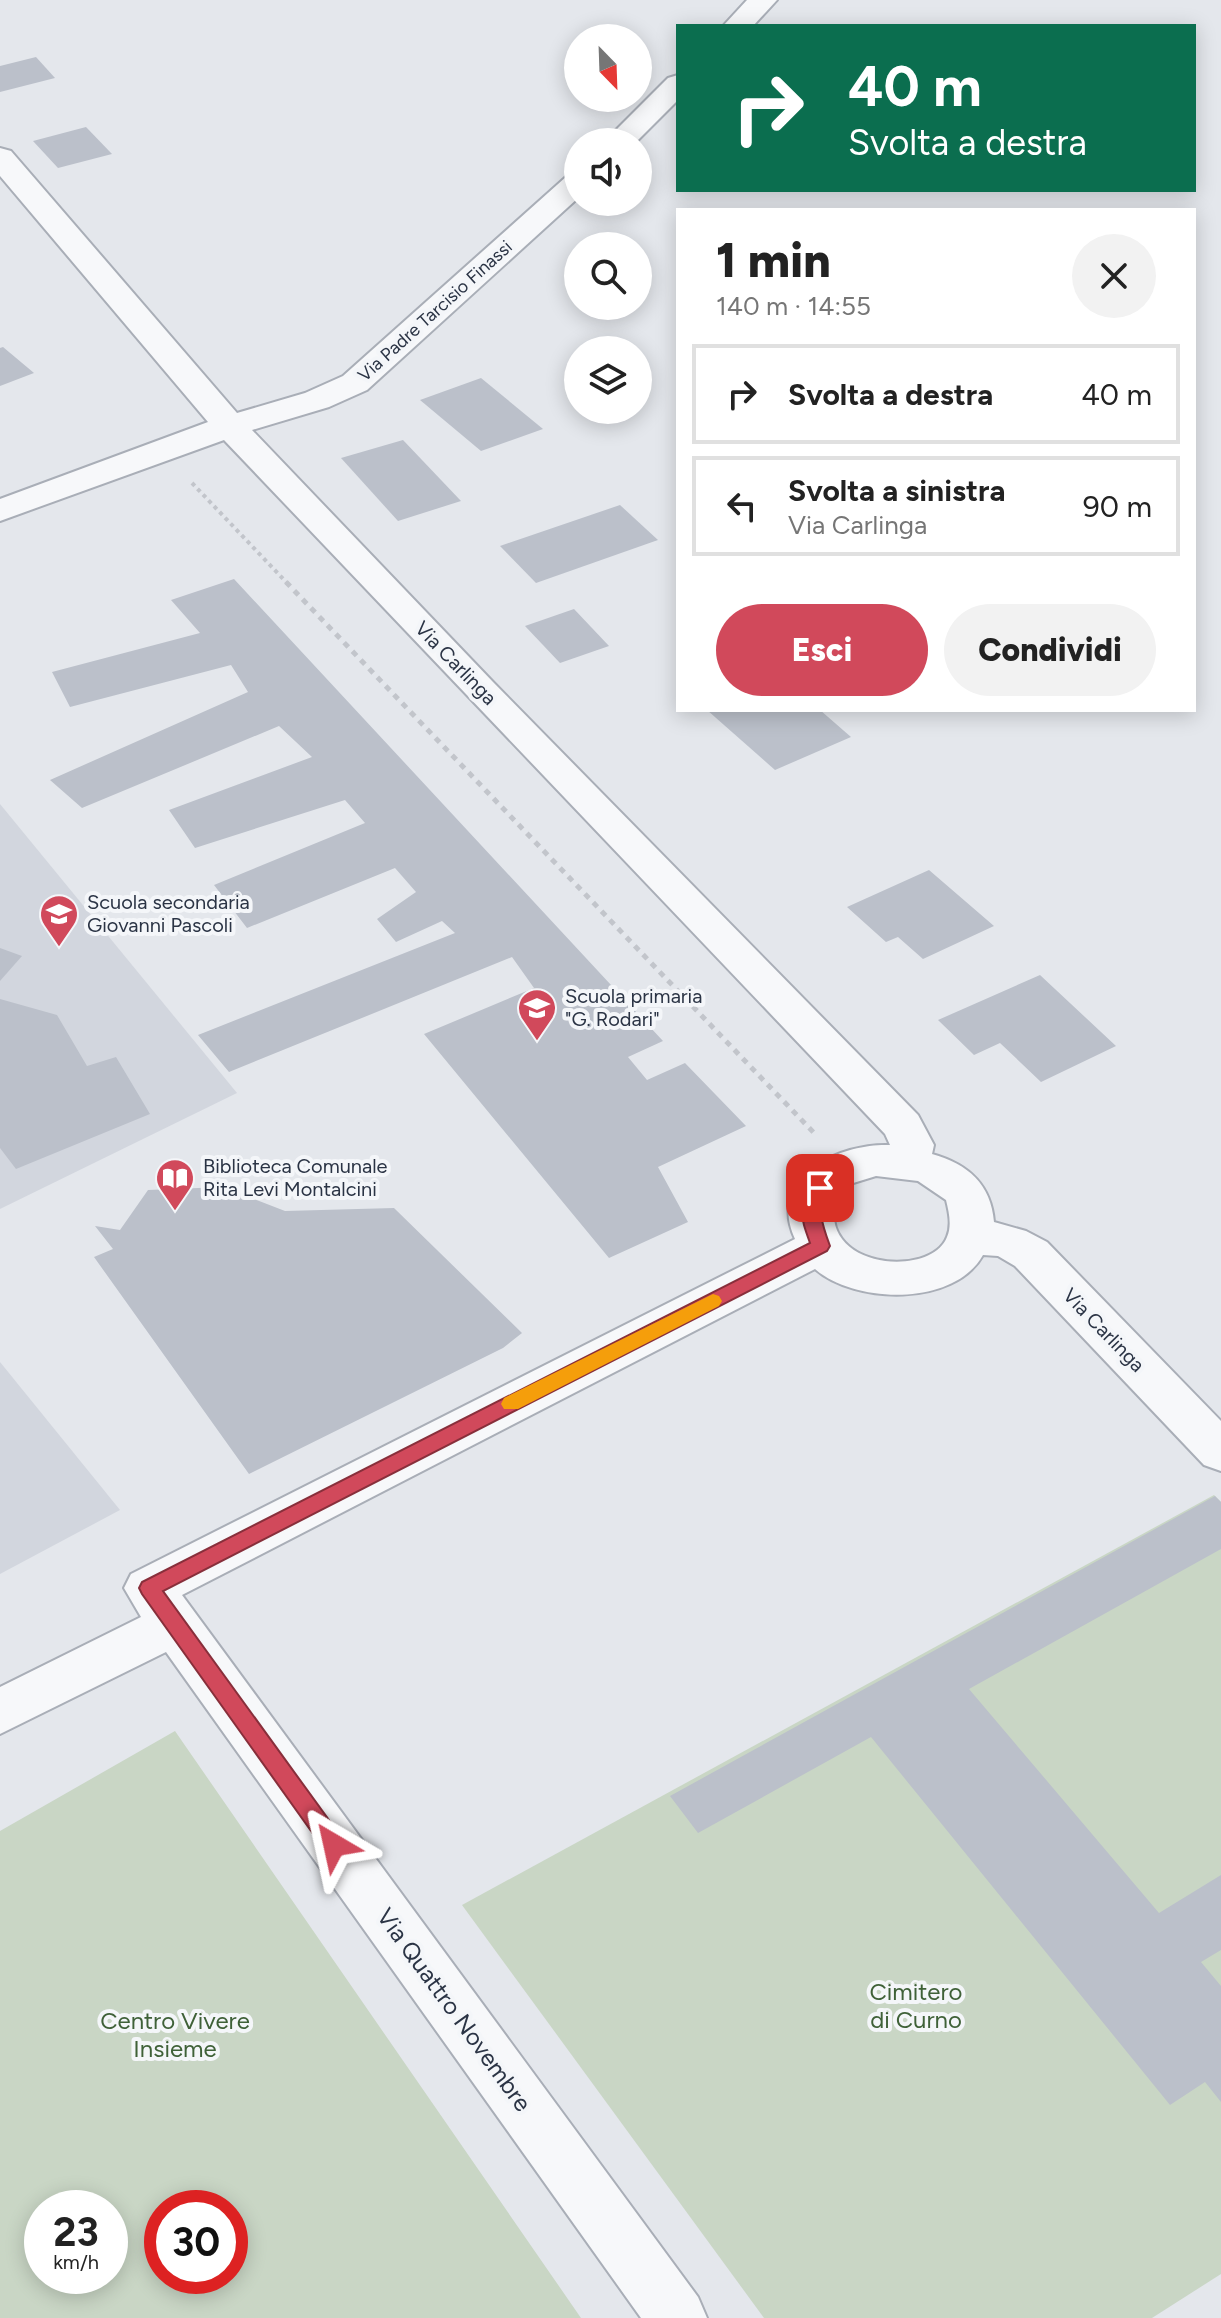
<!DOCTYPE html>
<html lang="it">
<head>
<meta charset="utf-8">
<style>
	body { margin:0; font-family:Figtree,sans-serif; background:#f2f2f2; color:#222; height:100vh; display:flex; flex-direction:column; font-size:30px; white-space:nowrap }
	* { box-sizing:border-box; margin:0 }
	p { font-size:26px; color:#767676 }
	.icon { flex:none; width:44px; height:44px; fill:none; stroke:currentColor; stroke-width:2; stroke-linecap:round; stroke-linejoin:round }
	.map { position:relative; flex:1; overflow:hidden }
	.side { position:absolute; left:676px; top:208px; width:520px; height:504px; display:flex; flex-direction:column; background:#fff; border-radius:0px; box-shadow:0 4px 20px #0003 }
	.side>* { flex:none }
	.hud { position:absolute; left:676px; top:24px; width:520px; height:168px; border-radius:0px; box-shadow:0 4px 20px #0003; background:#0b6e4f; color:#fff; overflow:hidden }
	.needle { width:52px; rotate:157deg }
	.buttons { position:absolute; left:564px; top:24px; display:grid; gap:16px }
	.buttons a { display:grid; place-items:center; width:88px; height:88px; border-radius:50%; background:#fff; box-shadow:0 4px 20px #0003; font-size:40px }
	.speed { position:absolute; left:24px; top:2190px; display:flex; gap:16px; font-size:40px; font-weight:700; text-align:center }
	.speed>* { display:grid; place-content:center; width:104px; height:104px; border-radius:50%; background:#fff; box-shadow:0 4px 20px #0003; line-height:1 }
	.speed small { font-size:20px; font-weight:400 }
	.speed .limit { border:12px solid #d22; background:#fff; color:#111 }
	.pin { position:absolute; display:grid; place-items:center; width:68px; height:68px; color:#fff; margin:-34px; border-radius:16px; box-shadow:0 4px 12px #0006 }
	.me { position:absolute; width:88px; margin:-44px; rotate:324deg; stroke-linejoin:round; filter:drop-shadow(0 0 6px #0008) }
	.turn { display:flex; align-items:center; gap:28px; height:168px; padding:0 40px; font-size:36px }
	.turn .icon { width:104px; height:104px; stroke-width:2.5 }
	.turn b { display:block; font-size:56px; line-height:68px }
	.round { display:grid; place-items:center; flex:none; width:84px; height:84px; border-radius:42px; background:#f2f2f2 }
	.summary { display:flex; align-items:center; justify-content:space-between; height:136px; padding:0 40px }
	h1 { font-size:48px; font-weight:800; line-height:60px }
	.cta { display:flex; gap:16px; margin-top:auto; padding:16px 40px }
	.cta a { flex:1; height:92px; border-radius:48px; background:#d1495b; color:#fff; font-size:32px; font-weight:800; line-height:92px; text-align:center }
	.cta a+a { background:#f2f2f2; color:#222 }
	ul { padding:0; list-style:none }
	li { display:flex; align-items:center; gap:24px; height:100px; margin:0 16px 12px; padding:0 24px; border:4px solid #e0e0e0; border-radius:0px }
	li div { flex:1 }
	li b { display:block; font-size:30px }
	li em { font-style:normal }
	.map>svg:first-child { display:block }
	.built { fill:#d2d6de }
	.green { fill:#c9d6c5; fill-rule:evenodd }
	.building { fill:#bbc0ca }
	.lines { fill:none; stroke-linecap:round; stroke-linejoin:round }
	.minor-casing { stroke:#a9aeb7; stroke-width:4 }
	.path-far1 { stroke:#c2c5cb; stroke-width:4; stroke-dasharray:4 4; stroke-linecap:butt }
	.path { stroke:#c2c5cb; stroke-width:5; stroke-dasharray:6 6; stroke-linecap:butt }
	.minor { fill:#f7f8fa; fill-rule:evenodd }
	.route { fill:#d1495b; stroke:#882f3b; stroke-width:2 }
	.slow { fill:#f59e0b }
	.labels { text-anchor:middle; stroke-width:8; stroke-linejoin:round; paint-order:stroke }
	.far-street-label { font-size:18px; fill:#2b3445; stroke:#f4f6f9 }
	.street-label { font-size:20px; fill:#2b3445; stroke:#f4f6f9 }
	.poi-label { font-size:20px; fill:#2b3445; stroke:#f4f6f9; text-anchor:start }
	.near-park-label { font-size:24px; fill:#3f6138; stroke:#f4f6f9 }
	.near-street-label { font-size:24px; fill:#2b3445; stroke:#f4f6f9 }
</style>
</head>
<body>
<div class="map">
<svg width="1221" height="2318" viewBox="0 0 1221 2318">
	<rect width="100%" height="100%" fill="#e4e7ec"/>
	<g class="built">
		<polygon points="0,804 237,1093 0,1209"/>
		<polygon points="0,1362 120,1510 0,1574"/>
	</g>
	<g class="green">
		<polygon points="1214,1495 1221,1502 1221,2274 1152,2318 764,2318 462,1905"/>
		<path d="M 175,1731 L 581,2318 L 0,2318 L 0,1831 ZM 42,2208 L 110,2208 L 110,2276 L 42,2276 ZM 162,2208 L 230,2208 L 230,2276 L 162,2276 Z"/>
	</g>
	<g class="building">
		<polygon points="36,57 55,78 0,92 0,66"/>
		<polygon points="86,127 112,154 58,168 33,141"/>
		<polygon points="3,347 34,373 0,386 0,348"/>
		<polygon points="481,378 543,429 481,451 420,400"/>
		<polygon points="403,440 461,501 398,521 341,458"/>
		<polygon points="620,505 658,540 536,583 500,546"/>
		<polygon points="234,579 663,1041 628,1057 647,1080 685,1063 746,1126 658,1167 688,1222 609,1258 424,1034 534,988 512,957 229,1072 198,1035 455,933 442,921 396,942 377,919 416,892 395,868 247,928 214,885 365,823 345,800 195,848 169,810 312,757 279,726 82,808 50,780 248,692 231,665 70,707 52,672 200,633 171,600"/>
		<polygon points="574,609 609,646 560,663 525,626"/>
		<polygon points="707,710 820,710 851,737 775,770"/>
		<polygon points="929,870 994,926 923,959 898,937 886,942 847,907"/>
		<polygon points="0,948 22,956 0,981"/>
		<polygon points="1040,975 1116,1046 1041,1082 1000,1043 974,1055 938,1020"/>
		<polygon points="0,999 57,1015 87,1066 116,1057 150,1114 16,1169 0,1148"/>
		<polygon points="223,1187 285,1211 394,1208 522,1333 503,1348 249,1474 94,1257 113,1249 95,1226 120,1230 148,1190"/>
		<polygon points="1215,1496 1221,1502 1221,1549 969,1689 1159,1913 1221,1875 1221,1950 1201,1962 1221,1986 1221,2102 1205,2082 1170,2105 871,1737 698,1833 670,1796"/>
	</g>
	<g class="lines">
		<g class="minor-casing">
			<g id="minor">
				<polygon points="747,0 777,0 753,26 723,26"/>
				<polygon points="678,75 678,100 636,142 604,142 668,78"/>
				<path d="M 0,148 L 11,151 L 237,413 L 305,393 L 343,376 L 567,176 L 578,173 L 578,198 L 367,390 L 329,407 L 252,430 L 493,682 L 918,1115 L 934,1145 L 932,1154 C 968,1164 991,1184 994,1222 L 1026,1231 L 1047,1242 L 1221,1421 L 1221,1471 L 1204,1465 L 1015,1266 L 998,1256 L 983,1255 C 954,1307 855,1304 815,1269 L 182,1595 L 698,2297 L 707,2318 L 641,2318 L 166,1652 L 0,1734 L 0,1687 L 141,1617 L 124,1588 L 131,1574 L 795,1239 C 766,1176 840,1143 890,1145 L 885,1134 L 224,440 L 0,521 L 0,499 L 208,422 L 0,176 ZM 876,1176 L 918,1181 L 946,1200 C 949,1212 952,1226 947,1237 C 931,1279 813,1269 837,1195 L 850,1184 Z"/>
			</g>
		</g>
		<polyline class="path-far1" points="192,483 288,584"/>
		<polyline class="path" points="286,582 816,1135"/>
		<use href="#minor" class="minor"/>
	</g>
	<path class="route" d="M 820,1181 L 829,1188 C 817,1211 821,1222 830,1246 L 827,1251 L 163,1591 L 342,1838 L 345,1845 L 342,1852 L 334,1855 L 326,1852 L 142,1594 L 139,1588 L 142,1582 L 810,1243 C 800,1215 798,1210 813,1183 Z"/>
	<polygon class="slow" points="713,1294 719,1296 722,1301 719,1306 518,1409 504,1409 501,1404 504,1398"/>
	<defs>
		<g id="school-pin" transform="scale(2)"><path d="M0 17L-7.5 6A9.5 9.5 0 1 1 7.5 6Z" fill="#d1495b" stroke="#f4f6f9"/><path d="M0-5L7-2L0 1L-7-2ZM-4 1L0 2.5L4 1V4Q0 6-4 4Z" fill="#fff"/></g>
		<g id="library-pin" transform="scale(2)"><path d="M0 17L-7.5 6A9.5 9.5 0 1 1 7.5 6Z" fill="#d1495b" stroke="#f4f6f9"/><path d="M-6-4Q-3-5.5-.7-3.5V5Q-3 3-6 4ZM6-4Q3-5.5 .7-3.5V5Q3 3 6 4Z" fill="#fff"/></g>
	</defs>
	<g fill-rule="evenodd">
		<use href="#school-pin" x="59" y="914"/>
		<use href="#school-pin" x="537" y="1008"/>
		<use href="#library-pin" x="175" y="1178"/>
	</g>
	<g class="labels">
		<g class="far-street-label">
			<text transform="translate(435 311) rotate(-42)" y="6">Via Padre Tarcisio Finassi</text>
		</g>
		<g class="street-label">
			<text transform="translate(456 663) rotate(46)" y="7">Via Carlinga</text>
			<text transform="translate(1104 1330) rotate(46)" y="7">Via Carlinga</text>
		</g>
		<g class="poi-label">
			<text x="87" y="909">Scuola secondaria<tspan x="87" dy="23">Giovanni Pascoli</tspan></text>
			<text x="565" y="1003">Scuola primaria<tspan x="565" dy="23">"G. Rodari"</tspan></text>
			<text x="203" y="1173">Biblioteca Comunale<tspan x="203" dy="23">Rita Levi Montalcini</tspan></text>
		</g>
		<g class="near-park-label">
			<text x="916" y="2000">Cimitero<tspan x="916" dy="28">di Curno</tspan></text>
			<text x="175" y="2029">Centro Vivere<tspan x="175" dy="28">Insieme</tspan></text>
		</g>
		<g class="near-street-label">
			<text transform="translate(454 2010) rotate(54)" y="8">Via Quattro Novembre</text>
		</g>
	</g>
</svg>
<div class="buttons">
<a><svg class="needle" viewBox="-14 -14 28 28"><path d="M0-13l5 13h-10z" fill="#e53935"/><path d="M0 13l5-13h-10z" fill="#767676"/></svg></a>
<a><svg class="icon" aria-label="sound" viewBox="0 0 24 24"><path d="M4 9h4l5-4v14l-5-4H4zM17 9q2 3 0 6"/></svg></a>
<a><svg class="icon" aria-label="search" viewBox="0 0 24 24"><circle cx="10" cy="10" r="6"/><path d="M15 15l6 6"/></svg></a>
<a><svg class="icon" aria-label="layers" viewBox="0 0 24 24"><path d="M12 4l9 5-9 5-9-5zM3 14l9 5 9-5"/></svg></a>
</div>
<div class="speed"><div>23<small>km/h</small></div><div class="limit">30</div></div>
<div class="pin" style="left:820px;top:1188px;background:#d93025"><svg class="icon" aria-label="arrive" viewBox="0 0 24 24"><path d="M6 21V4h12l-3 4 3 4H6"/></svg></div>
<svg class="me" style="left:334px;top:1845px" viewBox="-20 -20 40 40"><path d="M0-17L14 15 0 8-14 15z" fill="#d1495b" stroke="#fff" stroke-width="4"/></svg>
<div class="hud">
<div class="turn"><svg class="icon" aria-label="right" viewBox="0 0 24 24"><path d="M7 20v-9h11M14 6l5 5-5 5"/></svg><div><b>40 m</b>Svolta a destra</div></div>
</div>
<section class="side">
<div class="summary"><div><h1>1 min</h1><p>140 m · 14:55</p></div><a class="round"><svg class="icon" aria-label="close" viewBox="0 0 24 24"><path d="M6 6l12 12M18 6L6 18"/></svg></a></div>
<ul>
<li><svg class="icon" aria-label="right" viewBox="0 0 24 24"><path d="M7 20v-9h11M14 6l5 5-5 5"/></svg><div><b>Svolta a destra</b></div><em>40 m</em></li>
<li><svg class="icon" aria-label="left" viewBox="0 0 24 24"><path d="M17 20v-9H6M10 6l-5 5 5 5"/></svg><div><b>Svolta a sinistra</b><p>Via Carlinga</p></div><em>90 m</em></li>
</ul>
<div class="cta"><a>Esci</a><a>Condividi</a></div>
</section>
</div>
</body>
</html>
